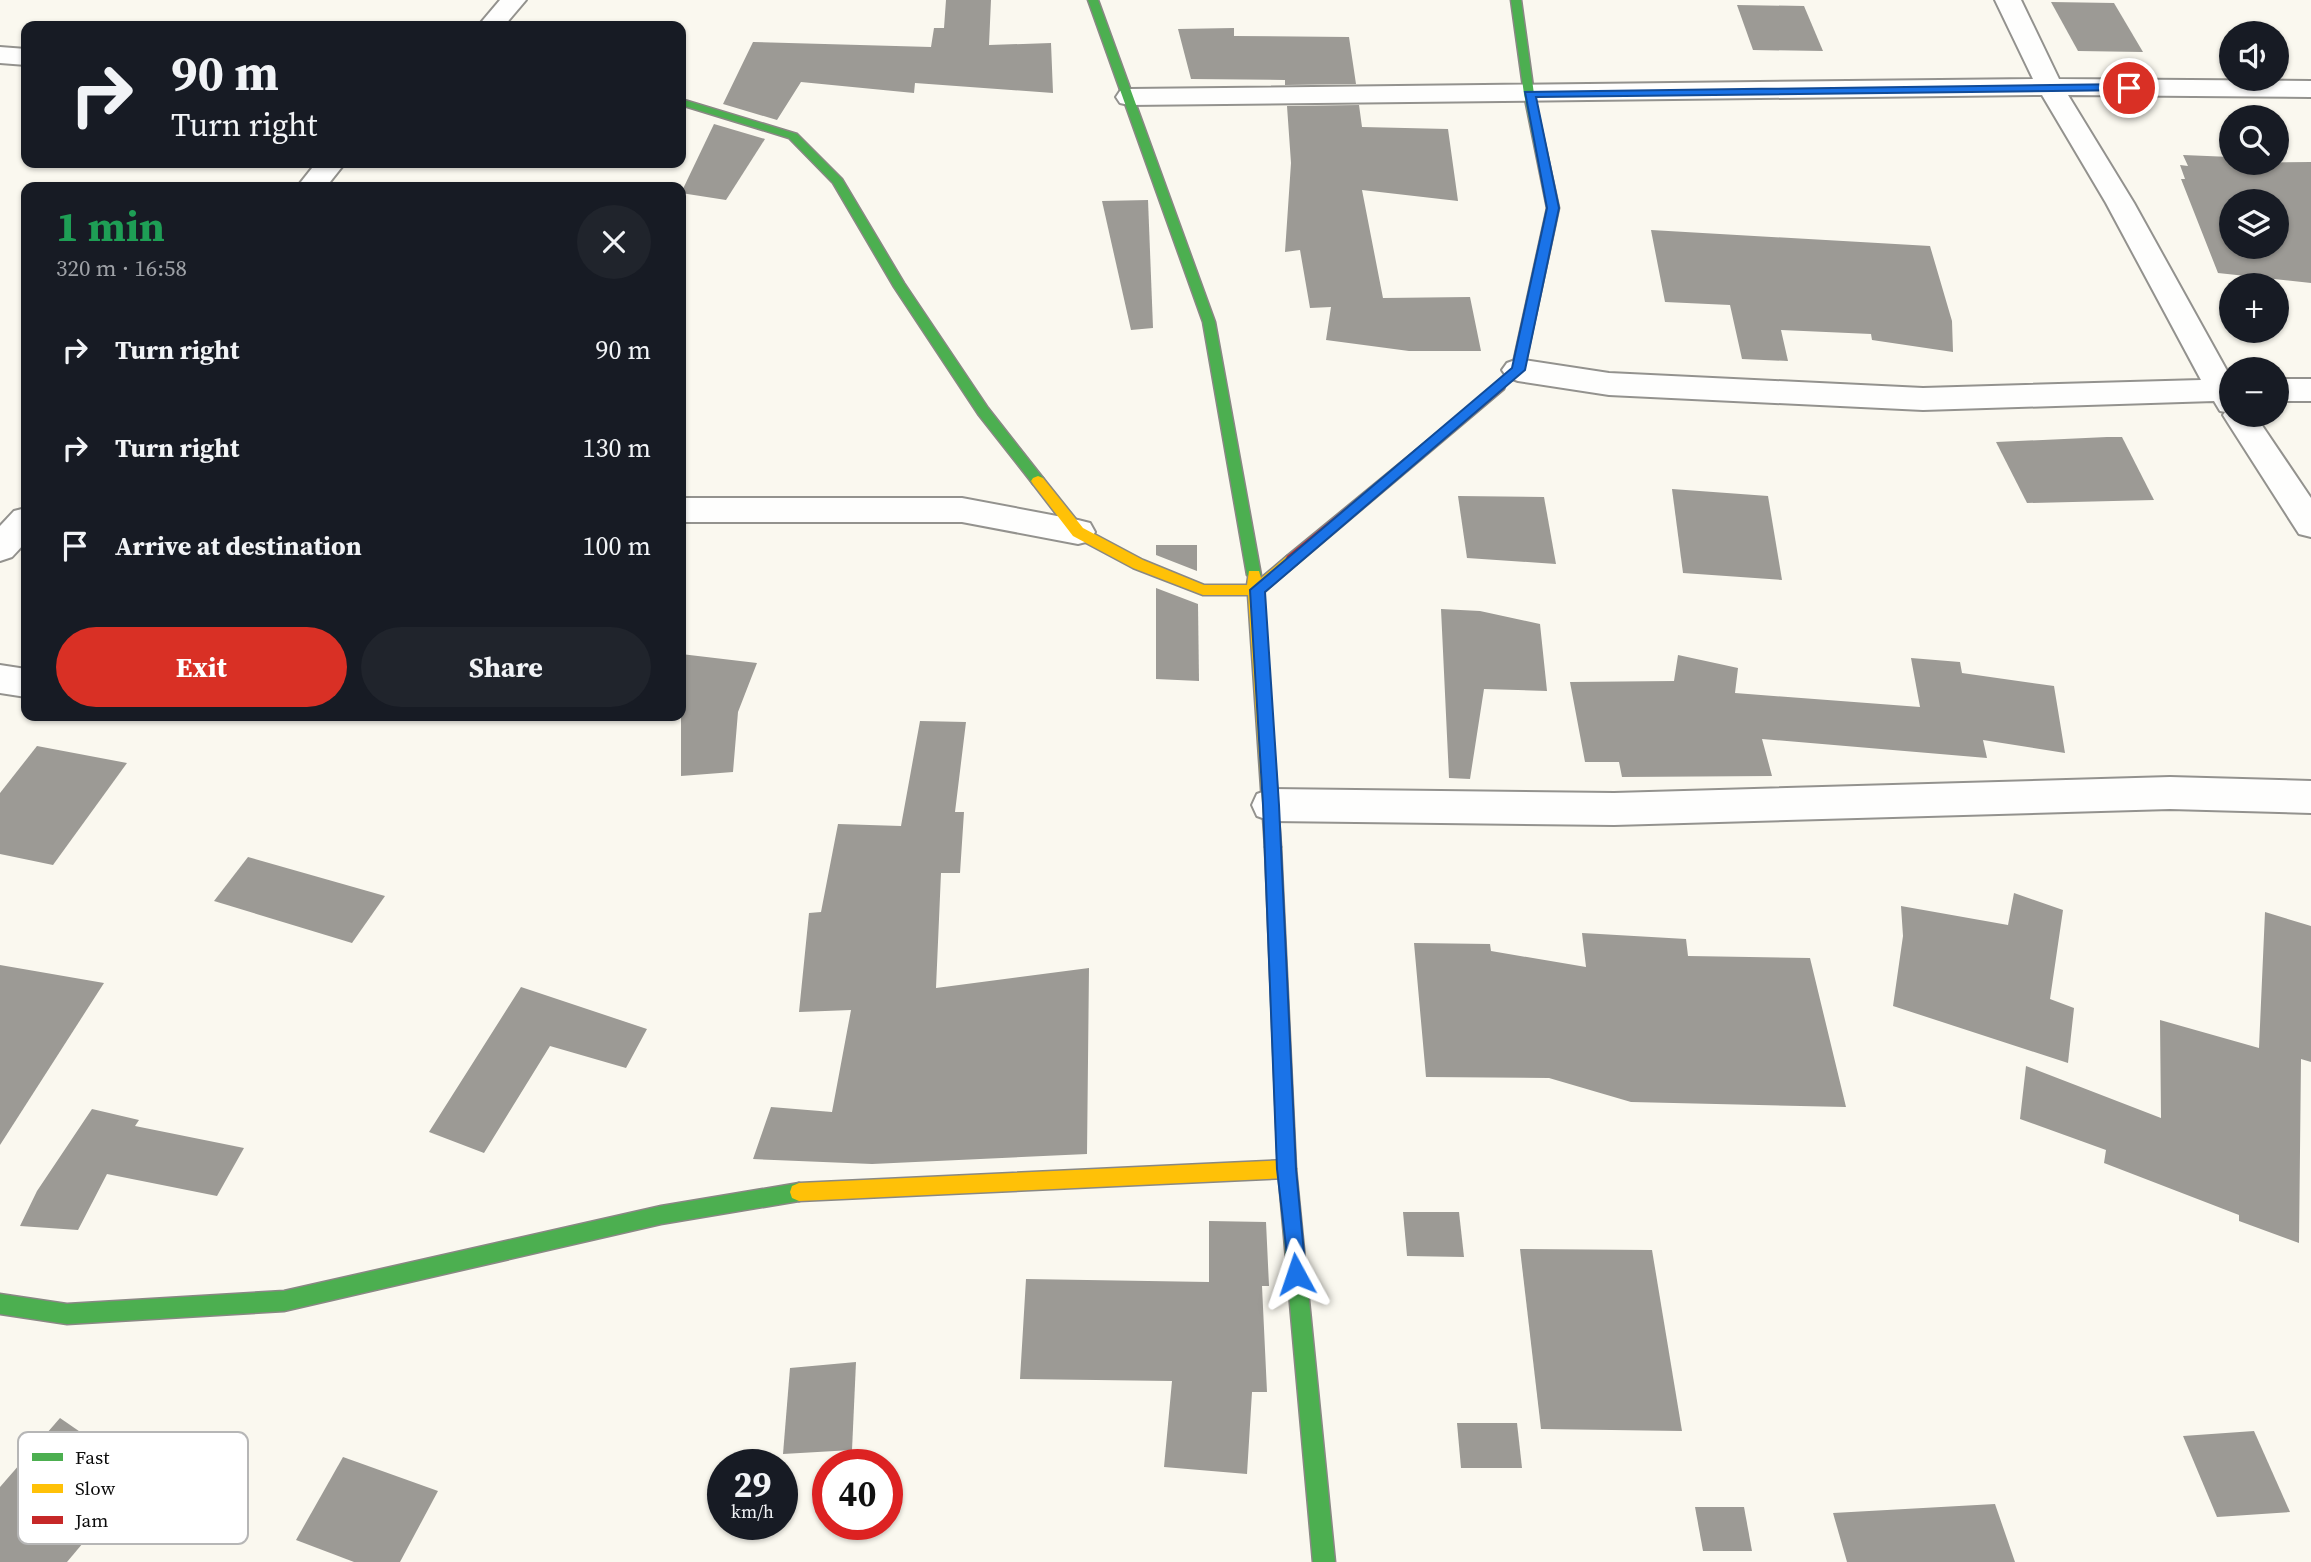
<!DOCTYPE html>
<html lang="en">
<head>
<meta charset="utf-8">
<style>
	body { margin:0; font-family:"Source Serif 4",serif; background:#20242c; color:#f1f3f6; height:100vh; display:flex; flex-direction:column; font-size:26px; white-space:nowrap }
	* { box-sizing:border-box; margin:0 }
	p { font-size:23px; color:#9ea1a6 }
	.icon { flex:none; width:38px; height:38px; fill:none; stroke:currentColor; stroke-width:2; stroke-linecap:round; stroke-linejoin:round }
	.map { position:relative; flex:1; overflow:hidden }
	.side { position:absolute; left:21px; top:182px; width:665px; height:539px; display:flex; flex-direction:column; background:#171b24; border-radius:14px; box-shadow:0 2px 5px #0004 }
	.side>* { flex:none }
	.guide { position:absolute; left:21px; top:21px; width:665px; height:147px; border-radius:14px; box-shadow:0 2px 5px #0004; background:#171b24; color:#f1f3f6; overflow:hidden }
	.fabs { position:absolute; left:2219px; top:21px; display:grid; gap:14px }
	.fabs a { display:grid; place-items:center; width:70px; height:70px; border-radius:50%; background:#171b24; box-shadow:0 2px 5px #0004; font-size:35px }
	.speed { position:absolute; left:707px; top:1449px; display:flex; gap:14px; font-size:35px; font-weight:700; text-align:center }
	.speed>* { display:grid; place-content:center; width:91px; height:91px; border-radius:50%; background:#171b24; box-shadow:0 2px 5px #0004; line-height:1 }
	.speed small { font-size:18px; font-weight:400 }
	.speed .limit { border:10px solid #d22; background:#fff; color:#111 }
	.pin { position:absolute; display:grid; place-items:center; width:60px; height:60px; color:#fff; margin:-30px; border:4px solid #fff; border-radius:50%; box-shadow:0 2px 7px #0007 }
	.me { position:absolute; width:77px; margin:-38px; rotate:355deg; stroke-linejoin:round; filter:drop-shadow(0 0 5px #0008) }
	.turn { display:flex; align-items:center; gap:24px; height:147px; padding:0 35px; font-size:32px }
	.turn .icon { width:91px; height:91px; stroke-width:2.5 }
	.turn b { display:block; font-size:49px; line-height:60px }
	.round { display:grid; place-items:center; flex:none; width:74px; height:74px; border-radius:37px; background:#20242c }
	.headline { display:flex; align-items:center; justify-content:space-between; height:119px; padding:0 35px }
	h1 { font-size:42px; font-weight:700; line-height:52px; color:#1e9e55 }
	.primary-button { display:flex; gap:14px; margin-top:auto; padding:14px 35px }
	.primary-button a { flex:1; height:80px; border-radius:42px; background:#d93025; color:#fff; font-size:28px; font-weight:700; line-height:80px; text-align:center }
	.primary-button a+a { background:#20242c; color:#f1f3f6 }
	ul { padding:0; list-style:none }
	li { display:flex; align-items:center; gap:21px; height:98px; padding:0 35px }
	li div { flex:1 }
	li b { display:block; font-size:26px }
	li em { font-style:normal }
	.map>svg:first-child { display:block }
	.building { fill:#9c9a95; fill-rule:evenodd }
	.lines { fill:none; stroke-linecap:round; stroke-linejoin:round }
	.street-casing { stroke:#93928e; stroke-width:4 }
	.fast-casing { stroke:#898884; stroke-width:3 }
	.slow-casing { stroke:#898884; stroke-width:3 }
	.jam-casing { stroke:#898884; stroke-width:3 }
	.street { fill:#fefefd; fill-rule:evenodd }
	.fast { fill:#4caf50; fill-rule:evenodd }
	.slow { fill:#ffc107; fill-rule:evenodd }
	.jam { fill:#c62828; fill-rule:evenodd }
	.route { fill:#1a73e8; stroke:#114b97; stroke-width:2 }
	.key { fill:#fff; stroke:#b6b6b6; stroke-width:2 }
	.key-label { font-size:19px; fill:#0b0b0b }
</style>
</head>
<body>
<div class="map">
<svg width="2311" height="1562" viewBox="0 0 2311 1562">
	<rect width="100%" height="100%" fill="#faf8ef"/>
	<g class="building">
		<polygon points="946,0 991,0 989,45 1051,43 1053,93 915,83 914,93 801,82 777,120 723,104 753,42 931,47 934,28 944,28"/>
		<polygon points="2051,2 2114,3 2143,52 2078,51"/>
		<polygon points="1737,5 1804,6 1823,51 1753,50"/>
		<polygon points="1234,28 1234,36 1349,37 1356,84 1285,85 1285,80 1191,79 1178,29"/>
		<polygon points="1359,105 1362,127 1448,129 1458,201 1362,190 1383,298 1470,297 1481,351 1409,351 1326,340 1331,307 1310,308 1300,250 1285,252 1291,163 1287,106"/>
		<polygon points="714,124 765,139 726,200 681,193"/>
		<path d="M 2183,155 L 2231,157 L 2231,163 L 2311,162 L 2311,283 L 2218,273 L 2181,179 L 2185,179 L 2180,165 L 2188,166 ZM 2231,201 L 2277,201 L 2277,247 L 2231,247 Z"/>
		<polygon points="1148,200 1153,328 1131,330 1102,201"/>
		<polygon points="1651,230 1930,246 1952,321 1953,352 1872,340 1871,334 1781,330 1788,361 1742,359 1730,305 1665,302"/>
		<polygon points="2107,437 2122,437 2154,500 2027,503 1996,442"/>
		<polygon points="1672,489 1768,496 1782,580 1683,573"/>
		<polygon points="1458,496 1544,497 1556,564 1467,558"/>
		<polygon points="1156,545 1197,545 1197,571 1156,555"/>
		<polygon points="1156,588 1198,604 1199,681 1156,679"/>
		<polygon points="1441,609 1480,611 1540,624 1547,691 1484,689 1470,779 1449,778"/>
		<polygon points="681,654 757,663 738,712 733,772 681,776"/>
		<polygon points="1678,655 1738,668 1735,693 1920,707 1911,658 1960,662 1962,673 2054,686 2065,753 1983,740 1987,758 1762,739 1772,776 1622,777 1619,762 1585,762 1570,682 1674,681"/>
		<polygon points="920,721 966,722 955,812 964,812 960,873 941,873 936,988 1089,968 1087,1154 872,1164 753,1159 771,1107 832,1112 851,1010 799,1012 809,913 821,912 838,824 901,826"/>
		<polygon points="37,746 127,763 53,865 0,854 0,793"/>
		<polygon points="248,857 385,896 352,943 214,901"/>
		<polygon points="2014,893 2063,910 2050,999 2074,1008 2068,1063 1893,1006 1903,936 1901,906 2008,925"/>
		<polygon points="2265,912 2311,926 2311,1062 2301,1059 2299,1243 2239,1221 2239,1215 2104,1163 2106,1150 2020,1119 2026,1066 2161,1118 2160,1020 2259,1048"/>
		<polygon points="1582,933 1686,939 1688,956 1810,958 1846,1107 1631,1102 1549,1078 1426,1077 1414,943 1490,944 1491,951 1586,967"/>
		<polygon points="0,965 104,983 0,1145"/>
		<polygon points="521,987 647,1029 626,1068 550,1046 484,1153 429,1132"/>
		<polygon points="92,1109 139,1120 135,1126 244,1148 217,1196 107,1174 78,1230 20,1226 37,1191"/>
		<polygon points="1403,1212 1459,1212 1464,1257 1407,1256"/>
		<polygon points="1209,1221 1266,1222 1269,1286 1262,1286 1267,1392 1252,1392 1247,1474 1164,1467 1172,1381 1020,1379 1026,1279 1209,1282"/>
		<polygon points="1520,1249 1652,1250 1682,1431 1541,1429"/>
		<polygon points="856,1362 852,1450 783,1454 790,1368"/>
		<polygon points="60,1418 141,1474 67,1562 0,1562 0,1487"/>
		<polygon points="1457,1423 1517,1423 1522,1468 1461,1468"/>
		<polygon points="2254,1431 2290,1512 2217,1517 2183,1436"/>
		<polygon points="343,1457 438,1491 400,1562 354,1562 296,1540"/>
		<polygon points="1995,1504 2015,1562 1847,1562 1833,1513"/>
		<polygon points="1695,1507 1744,1507 1752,1551 1703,1551"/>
	</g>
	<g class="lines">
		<g class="street-casing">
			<g id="street">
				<polygon points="500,0 526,0 504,26 478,26"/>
				<polygon points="1995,0 2021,0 2059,79 2311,81 2311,97 2068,95 2134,203 2231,378 2231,415 2255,415 2311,498 2311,537 2299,534 2228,423 2223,415 2225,412 2220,411 2214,401 1923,410 1609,395 1518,381 1507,377 1502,370 1507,363 1518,359 1609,373 1923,388 2201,380 2106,203 2042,95 1129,105 1120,103 1116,97 1120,91 1129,89 2033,79"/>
				<polygon points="0,47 26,49 26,65 0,63"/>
				<polygon points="316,163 345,163 326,187 297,187"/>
				<rect x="2277" y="379" width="34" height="22"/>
				<polygon points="681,498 962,498 1078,520 1090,523 1095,532 1090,541 1078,544 962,522 681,522"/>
				<polygon points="26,508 26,542 12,557 0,561 0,526 14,511"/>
				<polygon points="0,665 26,669 26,697 0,693"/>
				<polygon points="2170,777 2311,781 2311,813 2170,809 1614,825 1271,821 1257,816 1252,805 1257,794 1271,789 1614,793"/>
			</g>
		</g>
		<g class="fast-casing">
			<g id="fast">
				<polygon points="1088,0 1098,0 1215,322 1261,575 1254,580 1247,575 1203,322"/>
				<polygon points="1511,0 1521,0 1534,94 1559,208 1524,370 1499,390 1493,386 1512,368 1547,208 1524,94"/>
				<polygon points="681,99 797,134 842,179 904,283 988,408 1043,478 1045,481 1043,484 1033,484 978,414 894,287 833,183 789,138 681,105"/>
				<polygon points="1273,840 1279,842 1281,847 1296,1169 1335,1562 1313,1562 1278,1169 1265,847 1267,842"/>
				<polygon points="799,1183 806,1186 808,1192 806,1198 799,1201 661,1224 284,1311 67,1324 0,1314 0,1294 67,1304 284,1291 661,1206"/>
			</g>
		</g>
		<g class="slow-casing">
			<g id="slow">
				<polygon points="1038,476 1043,478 1083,528 1143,560 1204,585 1247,585 1249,571 1259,571 1261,578 1287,556 1297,556 1299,560 1297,564 1263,593 1281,847 1279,852 1273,854 1267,852 1265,847 1248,595 1203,595 1133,568 1073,536 1033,484 1031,481 1033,478"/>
				<polygon points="1287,1160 1294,1163 1296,1169 1294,1175 1287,1178 799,1201 792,1198 790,1192 792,1186 799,1183"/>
			</g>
		</g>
		<g class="jam-casing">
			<polygon id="jam" points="1499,382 1505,386 1504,389 1297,564 1287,564 1285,560 1287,556"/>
		</g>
		<use href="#street" class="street"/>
		<use href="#fast" class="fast"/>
		<use href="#slow" class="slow"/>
		<use href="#jam" class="jam"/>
	</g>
	<polygon class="route" points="2129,84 2132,85 2132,90 1536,97 1559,208 1525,370 1265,592 1279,805 1296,1169 1306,1274 1303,1281 1296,1283 1290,1281 1277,1169 1263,805 1250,590 1512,368 1547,208 1525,92"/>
	<rect x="18" y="1432" width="230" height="112" rx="10" class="key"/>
	<rect x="32" y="1453" width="31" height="8" fill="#4caf50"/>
	<rect x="32" y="1484" width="31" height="9" fill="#ffc107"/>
	<rect x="32" y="1516" width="31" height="8" fill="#c62828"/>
	<g class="key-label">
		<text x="75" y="1464">Fast</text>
		<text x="75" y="1495">Slow</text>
		<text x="75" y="1527">Jam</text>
	</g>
</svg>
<div class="fabs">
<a><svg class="icon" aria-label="sound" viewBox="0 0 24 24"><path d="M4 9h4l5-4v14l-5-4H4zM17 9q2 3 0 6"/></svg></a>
<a><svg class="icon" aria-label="search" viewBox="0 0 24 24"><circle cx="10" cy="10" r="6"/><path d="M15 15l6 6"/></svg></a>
<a><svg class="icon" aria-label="layers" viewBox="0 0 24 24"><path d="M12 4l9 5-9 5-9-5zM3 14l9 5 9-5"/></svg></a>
<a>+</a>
<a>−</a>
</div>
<div class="speed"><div>29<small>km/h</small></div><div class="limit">40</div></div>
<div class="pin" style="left:2129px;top:88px;background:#d93025"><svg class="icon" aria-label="arrive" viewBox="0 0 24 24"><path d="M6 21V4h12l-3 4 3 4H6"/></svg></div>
<svg class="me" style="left:1296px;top:1274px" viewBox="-20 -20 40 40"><path d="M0-17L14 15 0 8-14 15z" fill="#1a73e8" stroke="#fff" stroke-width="4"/></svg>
<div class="guide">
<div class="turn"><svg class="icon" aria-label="right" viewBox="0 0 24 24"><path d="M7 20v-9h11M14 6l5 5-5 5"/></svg><div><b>90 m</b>Turn right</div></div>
</div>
<section class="side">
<div class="headline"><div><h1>1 min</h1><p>320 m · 16:58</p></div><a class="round"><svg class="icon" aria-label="close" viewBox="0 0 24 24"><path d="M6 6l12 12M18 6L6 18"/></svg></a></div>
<ul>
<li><svg class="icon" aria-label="right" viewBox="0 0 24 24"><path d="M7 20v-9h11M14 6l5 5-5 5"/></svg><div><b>Turn right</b></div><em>90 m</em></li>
<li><svg class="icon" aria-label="right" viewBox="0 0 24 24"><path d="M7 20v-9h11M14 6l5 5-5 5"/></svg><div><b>Turn right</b></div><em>130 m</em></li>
<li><svg class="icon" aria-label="arrive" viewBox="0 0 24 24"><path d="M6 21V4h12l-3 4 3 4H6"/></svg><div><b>Arrive at destination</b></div><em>100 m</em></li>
</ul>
<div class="primary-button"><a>Exit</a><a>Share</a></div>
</section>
</div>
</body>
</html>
